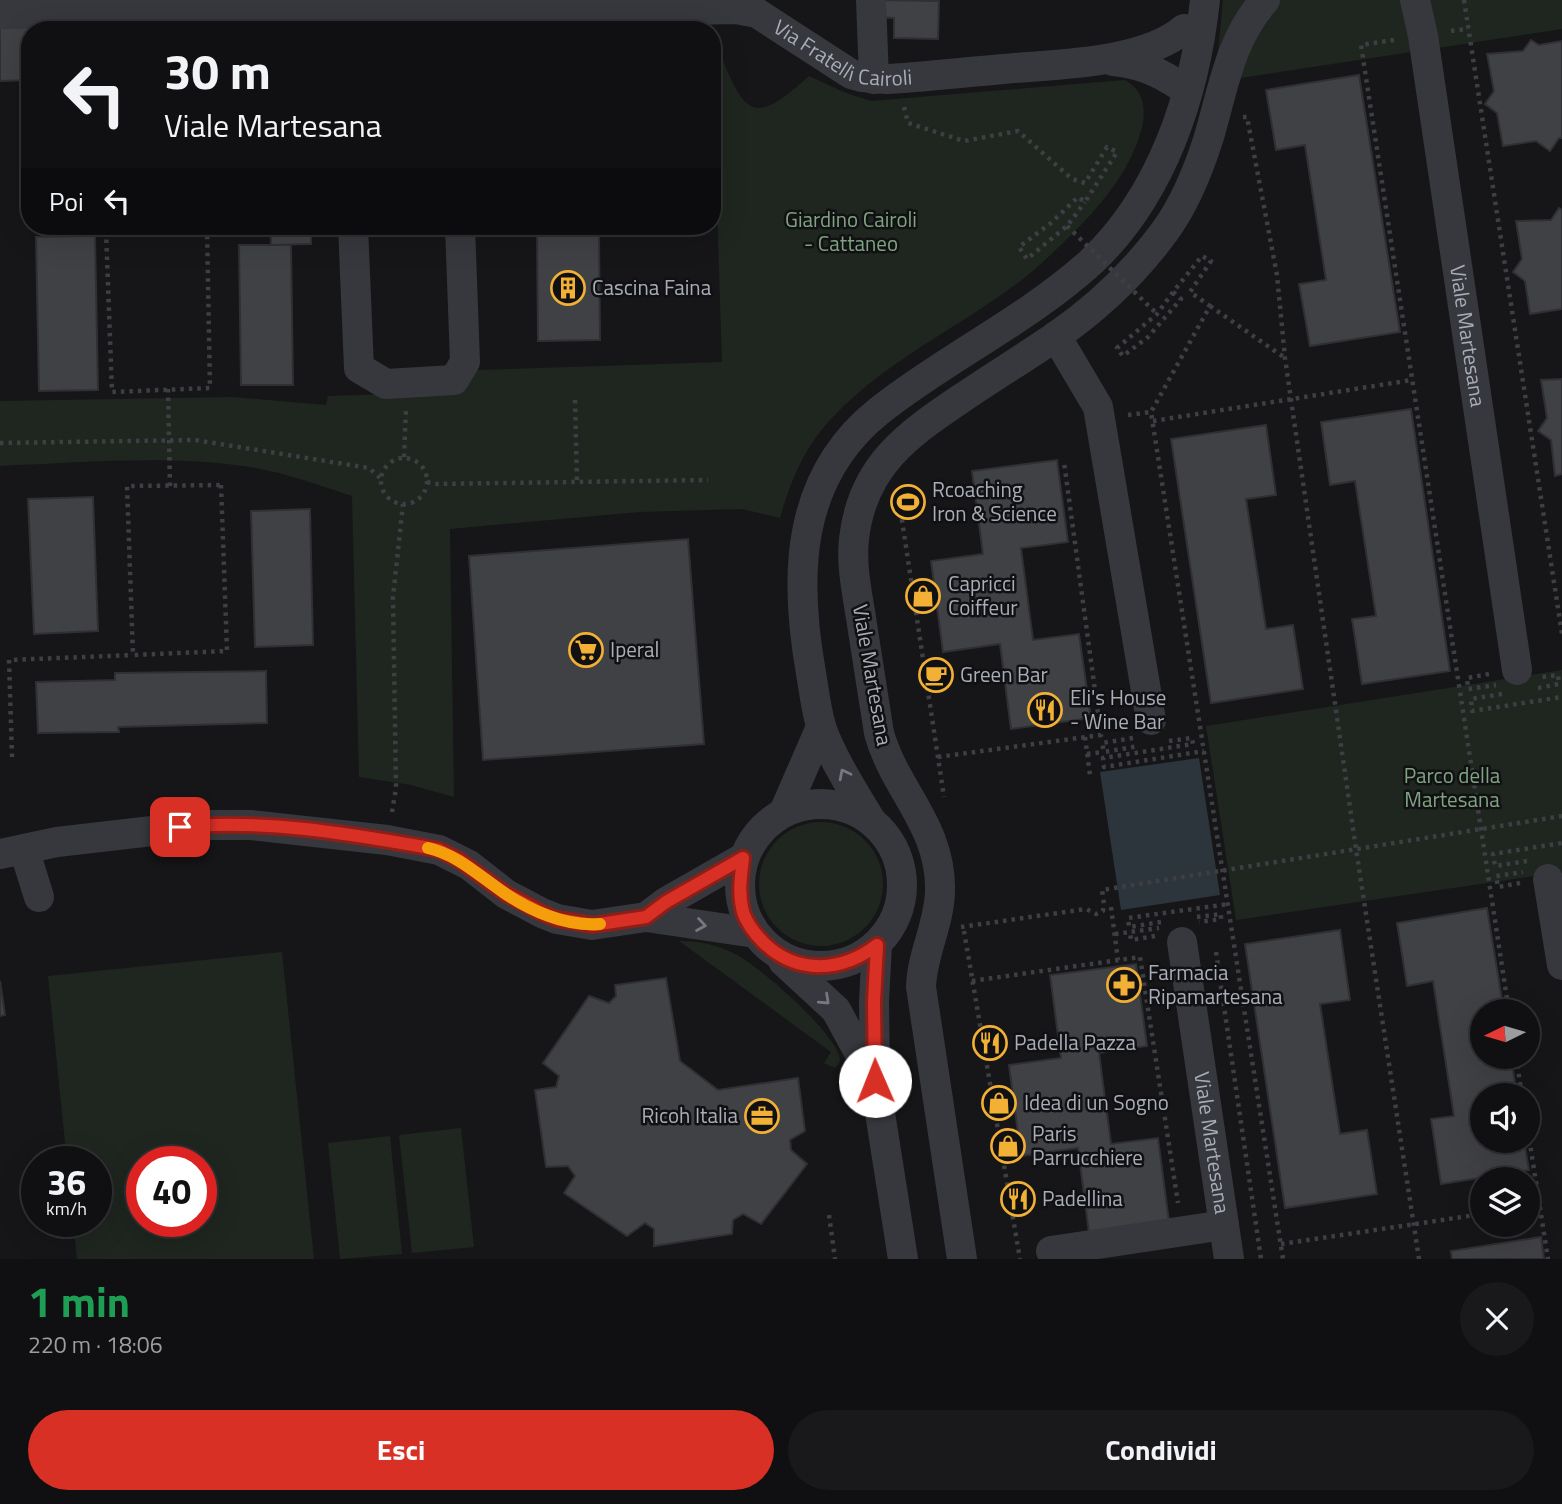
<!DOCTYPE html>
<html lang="it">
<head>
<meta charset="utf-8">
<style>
	body { margin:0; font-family:"Titillium Web",sans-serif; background:#19191b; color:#f1f3f6; height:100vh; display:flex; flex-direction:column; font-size:26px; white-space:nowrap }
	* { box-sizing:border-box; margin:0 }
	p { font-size:23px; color:#9c9d9f }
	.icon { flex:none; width:38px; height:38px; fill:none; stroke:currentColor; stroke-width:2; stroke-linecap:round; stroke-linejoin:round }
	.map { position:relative; height:1259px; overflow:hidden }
	.side { display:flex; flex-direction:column; background:#101012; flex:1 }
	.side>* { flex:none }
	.banner { position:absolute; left:21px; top:21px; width:700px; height:214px; border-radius:28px; box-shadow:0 7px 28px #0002,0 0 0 2px #303032; background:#101012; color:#f1f3f6; overflow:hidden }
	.needle { width:46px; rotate:265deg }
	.controls { position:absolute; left:1470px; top:999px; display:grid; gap:14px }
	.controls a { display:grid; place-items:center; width:70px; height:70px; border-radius:50%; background:#101012; box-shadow:0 7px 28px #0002,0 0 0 2px #303032; font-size:35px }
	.speed { position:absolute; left:21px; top:1146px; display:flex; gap:14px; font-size:35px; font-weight:700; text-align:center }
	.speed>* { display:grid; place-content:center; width:91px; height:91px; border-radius:50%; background:#101012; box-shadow:0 7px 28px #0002,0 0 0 2px #303032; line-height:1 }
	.speed small { font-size:18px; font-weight:400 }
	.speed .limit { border:10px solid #d22; background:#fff; color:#111 }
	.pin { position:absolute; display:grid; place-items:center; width:60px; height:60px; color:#fff; margin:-30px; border-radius:14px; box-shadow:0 4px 10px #0006 }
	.me { position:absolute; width:77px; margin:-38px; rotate:359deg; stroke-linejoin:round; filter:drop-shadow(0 0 5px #0008) }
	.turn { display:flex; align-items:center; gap:24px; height:147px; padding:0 28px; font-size:32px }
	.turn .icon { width:91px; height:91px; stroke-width:2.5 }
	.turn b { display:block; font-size:49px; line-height:60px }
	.then { display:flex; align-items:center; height:66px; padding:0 28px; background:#0003; gap:14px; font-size:26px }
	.round { display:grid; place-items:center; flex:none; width:74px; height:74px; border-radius:37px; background:#19191b }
	.head { display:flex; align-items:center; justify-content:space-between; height:119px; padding:0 28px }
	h1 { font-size:42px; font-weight:700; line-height:52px; color:#1e9e55 }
	.action { display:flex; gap:14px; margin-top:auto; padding:14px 28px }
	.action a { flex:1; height:80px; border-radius:42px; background:#d93025; color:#fff; font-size:28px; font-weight:700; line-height:80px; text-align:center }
	.action a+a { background:#19191b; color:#f1f3f6 }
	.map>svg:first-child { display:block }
	.green { fill:#1e261f; fill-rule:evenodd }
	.water { fill:#2c353c }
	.building { fill:#404145; stroke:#303034; stroke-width:2 }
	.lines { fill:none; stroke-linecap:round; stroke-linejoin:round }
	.path { stroke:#3d3f44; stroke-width:4.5; stroke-dasharray:3.5 5; stroke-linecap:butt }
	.minor { stroke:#37383d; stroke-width:30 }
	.path-bridge { stroke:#3d3f44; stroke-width:4.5; stroke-dasharray:3.5 5; stroke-linecap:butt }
	.oneway { stroke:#757881 }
	.route-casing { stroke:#8d1f18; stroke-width:18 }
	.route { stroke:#d93025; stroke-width:12 }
	.slow { stroke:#f59e0b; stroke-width:12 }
	.labels { text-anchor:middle; stroke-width:5; stroke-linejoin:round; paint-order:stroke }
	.street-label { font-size:21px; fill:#a8adb8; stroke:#111113 }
	.park-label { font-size:21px; fill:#7fa381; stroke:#111113 }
	.poi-label { font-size:21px; fill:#a8adb8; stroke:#111113; text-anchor:start }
</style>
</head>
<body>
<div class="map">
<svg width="1562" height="1259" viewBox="0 0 1562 1259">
	<rect width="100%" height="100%" fill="#161618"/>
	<g class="green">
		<polygon points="1223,0 1562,0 1562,29 1215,82"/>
		<path d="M 712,55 L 721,55 C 746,121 758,122 809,76 L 846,93 L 871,101 L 1125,80 C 1144,90 1147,111 1141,131 C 1130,170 1103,203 1074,232 C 1057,249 1039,267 1019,282 C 958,328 887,360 834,416 C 805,445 791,480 780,518 L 742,509 L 639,512 L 450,529 L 454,797 L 411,785 L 359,777 L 352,496 C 316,484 280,471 243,466 C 164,455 79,463 0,466 L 0,401 L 232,397 L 326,405 L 328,396 L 460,392 L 478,370 L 722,362 Z"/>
		<polygon points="1562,670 1562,872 1236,920 1206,726"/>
		<circle cx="821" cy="884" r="62"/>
		<path d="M 679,941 C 700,941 718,945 737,955 C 760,967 836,1033 840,1059 C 840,1064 838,1065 835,1068 L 824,1063 L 831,1052 Z"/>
		<path d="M 282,952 L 314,1259 L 77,1259 L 73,1222 L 96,1222 L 96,1162 L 67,1162 L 48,976 ZM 201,1162 L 201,1222 L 142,1222 L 142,1162 Z"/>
		<polygon points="461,1128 474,1247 412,1253 399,1135"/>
		<polygon points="390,1136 402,1254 340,1259 328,1143"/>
	</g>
	<polygon class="water" points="1199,758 1220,895 1121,910 1100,772"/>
	<g class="building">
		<polygon points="877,0 939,1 938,39 894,38 894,18 876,17"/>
		<polygon points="238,21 238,30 30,30 30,80 0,81 0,28"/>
		<polygon points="1531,40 1539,45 1562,41 1562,138 1559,138 1550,151 1536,141 1503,146 1497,113 1485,104 1494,91 1487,54 1523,51"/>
		<polygon points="1359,75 1400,332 1310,346 1299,284 1326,280 1305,145 1276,150 1266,90"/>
		<polygon points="1559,208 1562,210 1562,309 1530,314 1525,281 1513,272 1522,259 1516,221 1551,220"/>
		<polygon points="271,226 311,226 311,244 271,245"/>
		<polygon points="524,226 581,226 581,233 599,232 600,340 538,341 537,235 524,235"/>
		<polygon points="95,236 98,390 39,391 36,237"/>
		<polygon points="239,245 291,245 293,385 241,385"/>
		<polygon points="1562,379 1562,474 1555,476 1551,440 1538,431 1547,418 1541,380"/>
		<polygon points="1411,409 1450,671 1362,684 1352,619 1376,616 1355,481 1330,485 1321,422"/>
		<polygon points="1266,425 1276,495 1246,499 1266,629 1293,625 1303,689 1211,703 1171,439"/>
		<polygon points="1057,460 1068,542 1021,548 1033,640 1079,634 1091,718 1011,729 1000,644 943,652 931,561 983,554 972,471"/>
		<polygon points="93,497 98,631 34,634 28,499"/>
		<polygon points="310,509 313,645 255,647 251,511"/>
		<polygon points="688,539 704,744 483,760 469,556"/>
		<polygon points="266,671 267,723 118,727 119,732 38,733 36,682 115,680 115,673"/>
		<polygon points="1487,908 1504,1012 1482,1012 1482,1057 1511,1057 1517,1096 1482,1096 1482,1141 1524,1141 1529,1170 1441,1184 1431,1119 1454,1116 1433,981 1407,986 1397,923"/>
		<polygon points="1340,930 1350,1000 1320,1004 1340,1134 1367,1130 1377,1194 1285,1208 1245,944"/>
		<polygon points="1136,964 1147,1046 1099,1053 1111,1144 1158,1138 1169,1222 1089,1233 1078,1148 1021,1156 1009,1065 1061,1058 1050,975"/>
		<polygon points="666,978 680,1061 718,1090 798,1078 805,1131 790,1140 791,1150 807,1164 761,1224 743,1214 733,1220 732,1234 654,1246 654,1229 645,1223 627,1236 564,1193 575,1176 568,1166 546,1167 535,1090 556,1087 559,1076 543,1063 589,996 609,1003 616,996 615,985"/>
		<polygon points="0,981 5,1015 0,1016"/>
		<polygon points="1541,1237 1544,1259 1452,1259 1451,1251"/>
	</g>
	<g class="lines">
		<g class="path">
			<polyline points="1464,0 1562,634"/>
			<polyline points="1451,31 1468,29"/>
			<polyline points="1394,40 1361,45 1509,1012"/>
			<polyline points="904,107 908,123 964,141 1018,131 1072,179 1085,183 1107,147 1117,152 1085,202 1078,197 1051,223 1019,247 1027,259 1067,226 1085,202"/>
			<polyline points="1243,117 1247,117 1277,275 1285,358 1356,849 1419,1259"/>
			<polyline points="81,226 86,232 263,228"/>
			<polyline points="106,231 112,392 210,388 207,229"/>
			<polyline points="1173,292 1157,314 1117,348 1123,356 1148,337 1181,299 1173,292 1202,256 1211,261 1190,292 1210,306 1151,412 1283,1259"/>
			<polyline points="1210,306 1285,358"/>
			<polyline points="168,389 170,486"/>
			<polyline points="575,400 577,483"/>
			<polyline points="1128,415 1151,412"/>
			<polyline points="1153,421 1412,380"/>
			<polyline points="0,443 195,440 369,468 380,478"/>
			<polyline points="404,457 406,409"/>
			<circle cx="404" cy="481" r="23"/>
			<polyline points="427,482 435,484 708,480"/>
			<polygon points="221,485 227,651 133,655 127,486"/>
			<polyline points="898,494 944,797"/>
			<polyline points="1489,674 1467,678 1468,689 1496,685"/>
			<polyline points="1538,688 1559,684 1558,675 1542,677"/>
			<polyline points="1502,694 1471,699 1472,711 1562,697"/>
			<polyline points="1085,737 1090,775"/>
			<polyline points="1133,738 1102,743 1104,752 1139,746"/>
			<polyline points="1169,741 1192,738 1193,744 1103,758 1104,767 1204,751"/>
			<polyline points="1087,754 1104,752"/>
			<polyline points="12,757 9,660 133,655"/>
			<polyline points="938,757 1101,735 1064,462"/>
			<polyline points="392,812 396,788 393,597 403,504"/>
			<polyline points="1527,861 1495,866 1493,854 1562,843"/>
			<polyline points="1520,883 1498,887 1496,876 1523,872"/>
			<polyline points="1111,907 1118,960"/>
			<polyline points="1197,917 1221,914 1221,919 1199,922"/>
			<polyline points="1161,922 1129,927 1128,918 1229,904"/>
			<polyline points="961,927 1086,909 1096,914 1103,911 1104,904 1102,890 1562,816"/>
			<polyline points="964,931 1020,1259"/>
			<polyline points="1115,934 1130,932"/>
			<polyline points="1155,936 1131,940 1130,932 1159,928"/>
			<polyline points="1216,952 1261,1259"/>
			<polyline points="972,981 1140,957 1178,1203"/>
			<polyline points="1516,1057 1522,1096"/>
			<polyline points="1528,1131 1548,1259"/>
			<polyline points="1528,1207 1540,1205"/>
			<polyline points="829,1215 835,1259"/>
			<polyline points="1281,1244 1482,1214"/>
		</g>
		<g class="minor">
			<polyline points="871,0 874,79"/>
			<path id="s1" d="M 1415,0 L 1423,36 L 1517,670"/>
			<path id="s2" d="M 0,14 L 342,5 L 452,15 L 736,9 L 757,13 L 851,74 L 862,77 L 886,79 C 925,77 965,72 1004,69 C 1056,64 1143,64 1184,29"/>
			<path d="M 1113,61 C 1139,63 1159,72 1180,86"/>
			<polyline points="353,226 359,368 386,384 454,380 465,362 460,226"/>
			<polyline points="1056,336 1098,407 1151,720"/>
			<circle cx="821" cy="885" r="81"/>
			<polyline points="784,812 821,727"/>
			<path d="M 870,819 C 855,794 829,753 821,726 C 816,709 814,691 811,673 C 794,577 795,478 879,411 C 946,358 1027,320 1091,262 C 1162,195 1195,95 1205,0"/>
			<polyline points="24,849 39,897"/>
			<polyline points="0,854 57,842 204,825 251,825 387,840 439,850 469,865 506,894 542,913 557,919 592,925 646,917 666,902 743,858"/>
			<polyline points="1548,879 1562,965"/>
			<polyline points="646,917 755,933"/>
			<path id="s3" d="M 1182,942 L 1229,1259"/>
			<polyline points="877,945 874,1001 875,1081 903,1259"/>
			<polyline points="783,961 836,1010 873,1078"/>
			<polyline points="1051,1251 1224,1225"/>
			<path d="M 962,1259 L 921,987 C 922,954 939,925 940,892 C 942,826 895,791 879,733 C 873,694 867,656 861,618 C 857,592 851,565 854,539 C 862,466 907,435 962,398 C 993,377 1024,358 1055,337 C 1097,308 1135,272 1165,231 C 1184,205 1198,171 1208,140 C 1223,91 1229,40 1265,0"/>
		</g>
		<polyline class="path-bridge" points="1067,226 1157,314"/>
	</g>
	<defs><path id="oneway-chevron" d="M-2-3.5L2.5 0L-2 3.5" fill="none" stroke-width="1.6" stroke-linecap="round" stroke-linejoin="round" transform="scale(1.75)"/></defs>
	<g class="oneway">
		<use href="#oneway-chevron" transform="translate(844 774) rotate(-117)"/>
		<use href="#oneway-chevron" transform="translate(701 925) rotate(9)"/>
		<use href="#oneway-chevron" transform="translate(825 1000) rotate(43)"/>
	</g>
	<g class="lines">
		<g class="route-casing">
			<path id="route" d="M 180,827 C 260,819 345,833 424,847 L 439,850 L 459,860 L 506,894 L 542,913 L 557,919 L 593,925 L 646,917 L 666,902 L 743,858 C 741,876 738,893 743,912 C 747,924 755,934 764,943 C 797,975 842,972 877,945 L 874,1002 L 875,1081"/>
		</g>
		<use href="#route" class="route"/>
		<path class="slow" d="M 428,848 C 458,855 478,875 503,892 C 529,910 566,927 600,924"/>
	</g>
	<defs>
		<g id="building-ring" transform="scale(1.75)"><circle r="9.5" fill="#111113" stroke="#f2b134" stroke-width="1.5"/><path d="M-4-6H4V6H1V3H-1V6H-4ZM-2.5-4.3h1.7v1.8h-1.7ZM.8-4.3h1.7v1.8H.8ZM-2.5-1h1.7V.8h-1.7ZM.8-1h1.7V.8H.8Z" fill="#f2b134"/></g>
		<g id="stadium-ring" transform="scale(1.75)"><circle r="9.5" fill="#111113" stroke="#f2b134" stroke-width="1.5"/><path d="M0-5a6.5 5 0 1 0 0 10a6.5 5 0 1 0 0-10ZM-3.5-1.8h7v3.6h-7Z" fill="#f2b134"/></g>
		<g id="shop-ring" transform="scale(1.75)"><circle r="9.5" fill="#111113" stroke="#f2b134" stroke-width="1.5"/><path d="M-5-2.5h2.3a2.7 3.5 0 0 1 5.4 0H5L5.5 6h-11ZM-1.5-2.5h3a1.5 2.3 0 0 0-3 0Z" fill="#f2b134"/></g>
		<g id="supermarket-ring" transform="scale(1.75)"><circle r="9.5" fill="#111113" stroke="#f2b134" stroke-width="1.5"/><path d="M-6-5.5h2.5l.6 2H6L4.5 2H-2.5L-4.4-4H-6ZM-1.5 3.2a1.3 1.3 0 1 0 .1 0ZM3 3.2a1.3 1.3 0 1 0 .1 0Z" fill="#f2b134"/></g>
		<g id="cafe-ring" transform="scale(1.75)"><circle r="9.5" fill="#111113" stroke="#f2b134" stroke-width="1.5"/><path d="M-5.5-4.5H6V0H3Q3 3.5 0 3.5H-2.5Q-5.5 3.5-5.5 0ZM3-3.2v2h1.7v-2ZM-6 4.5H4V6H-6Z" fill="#f2b134"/></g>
		<g id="restaurant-ring" transform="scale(1.75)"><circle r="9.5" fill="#111113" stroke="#f2b134" stroke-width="1.5"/><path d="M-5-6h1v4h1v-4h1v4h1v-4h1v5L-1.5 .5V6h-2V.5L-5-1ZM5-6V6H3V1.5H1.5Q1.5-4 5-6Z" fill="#f2b134"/></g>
		<g id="pharmacy-ring" transform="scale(1.75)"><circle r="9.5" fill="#111113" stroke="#f2b134" stroke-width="1.5"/><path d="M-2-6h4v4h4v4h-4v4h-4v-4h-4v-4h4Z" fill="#f2b134"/></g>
		<g id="office-ring" transform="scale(1.75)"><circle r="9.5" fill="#111113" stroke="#f2b134" stroke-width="1.5"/><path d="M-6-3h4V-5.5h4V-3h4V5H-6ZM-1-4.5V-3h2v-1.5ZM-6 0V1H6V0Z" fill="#f2b134"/></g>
	</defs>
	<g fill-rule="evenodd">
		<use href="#building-ring" x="568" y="288"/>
		<use href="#stadium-ring" x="908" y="502"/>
		<use href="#shop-ring" x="923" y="596"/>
		<use href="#supermarket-ring" x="586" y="650"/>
		<use href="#cafe-ring" x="936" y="675"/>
		<use href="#restaurant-ring" x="1045" y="710"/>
		<use href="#pharmacy-ring" x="1124" y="985"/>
		<use href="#restaurant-ring" x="990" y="1043"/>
		<use href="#shop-ring" x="999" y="1103"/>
		<use href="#office-ring" x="762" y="1116"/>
		<use href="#shop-ring" x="1008" y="1146"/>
		<use href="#restaurant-ring" x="1018" y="1199"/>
	</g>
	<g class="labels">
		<g class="street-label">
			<text dy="7" stroke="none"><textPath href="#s2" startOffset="856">Via Fratelli Cairoli</textPath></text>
			<text dy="7" stroke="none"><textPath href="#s1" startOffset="340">Viale Martesana</textPath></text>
			<text transform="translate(872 675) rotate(80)" y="7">Viale Martesana</text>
			<text dy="7" stroke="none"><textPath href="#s3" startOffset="203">Viale Martesana</textPath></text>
		</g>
		<g class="park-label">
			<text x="851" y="227">Giardino Cairoli<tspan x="851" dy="24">- Cattaneo</tspan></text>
			<text x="1452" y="783">Parco della<tspan x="1452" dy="24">Martesana</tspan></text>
		</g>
		<g class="poi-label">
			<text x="592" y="295">Cascina Faina</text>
			<text x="932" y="497">Rcoaching<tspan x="932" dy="24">Iron &amp; Science</tspan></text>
			<text x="948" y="591">Capricci<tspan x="948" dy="24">Coiffeur</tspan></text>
			<text x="610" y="657">Iperal</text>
			<text x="960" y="682">Green Bar</text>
			<text x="1070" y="705">Eli's House<tspan x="1070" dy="24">- Wine Bar</tspan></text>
			<text x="1148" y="980">Farmacia<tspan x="1148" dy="24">Ripamartesana</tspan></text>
			<text x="1014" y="1050">Padella Pazza</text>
			<text x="1024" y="1110">Idea di un Sogno</text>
			<text x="738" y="1123" text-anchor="end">Ricoh Italia</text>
			<text x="1032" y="1141">Paris<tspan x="1032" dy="24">Parrucchiere</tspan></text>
			<text x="1042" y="1206">Padellina</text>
		</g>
	</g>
</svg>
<div class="controls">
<a><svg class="needle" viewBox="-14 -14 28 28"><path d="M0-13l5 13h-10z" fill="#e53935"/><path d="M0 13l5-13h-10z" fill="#9c9d9f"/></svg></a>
<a><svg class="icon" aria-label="sound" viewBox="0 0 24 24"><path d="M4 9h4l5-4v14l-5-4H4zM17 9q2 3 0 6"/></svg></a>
<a><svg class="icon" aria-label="layers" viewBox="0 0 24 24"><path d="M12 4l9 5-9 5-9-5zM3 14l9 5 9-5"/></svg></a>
</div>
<div class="speed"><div>36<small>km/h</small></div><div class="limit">40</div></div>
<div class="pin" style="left:180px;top:827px;background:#d93025"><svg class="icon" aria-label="arrive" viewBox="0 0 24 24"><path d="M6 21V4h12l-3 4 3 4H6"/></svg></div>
<svg class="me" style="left:875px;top:1081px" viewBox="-20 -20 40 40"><circle r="19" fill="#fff"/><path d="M0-13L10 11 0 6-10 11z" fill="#d93025"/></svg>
<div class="banner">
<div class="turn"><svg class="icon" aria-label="left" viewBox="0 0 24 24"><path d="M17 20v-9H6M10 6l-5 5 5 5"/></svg><div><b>30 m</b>Viale Martesana</div></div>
<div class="then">Poi<svg class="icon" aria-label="left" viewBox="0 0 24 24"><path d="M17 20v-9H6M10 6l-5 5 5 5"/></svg></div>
</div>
</div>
<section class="side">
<div class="head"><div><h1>1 min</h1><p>220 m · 18:06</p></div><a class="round"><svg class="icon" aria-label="close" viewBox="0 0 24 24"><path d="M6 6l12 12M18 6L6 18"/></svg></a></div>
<div class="action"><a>Esci</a><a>Condividi</a></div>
</section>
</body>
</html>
